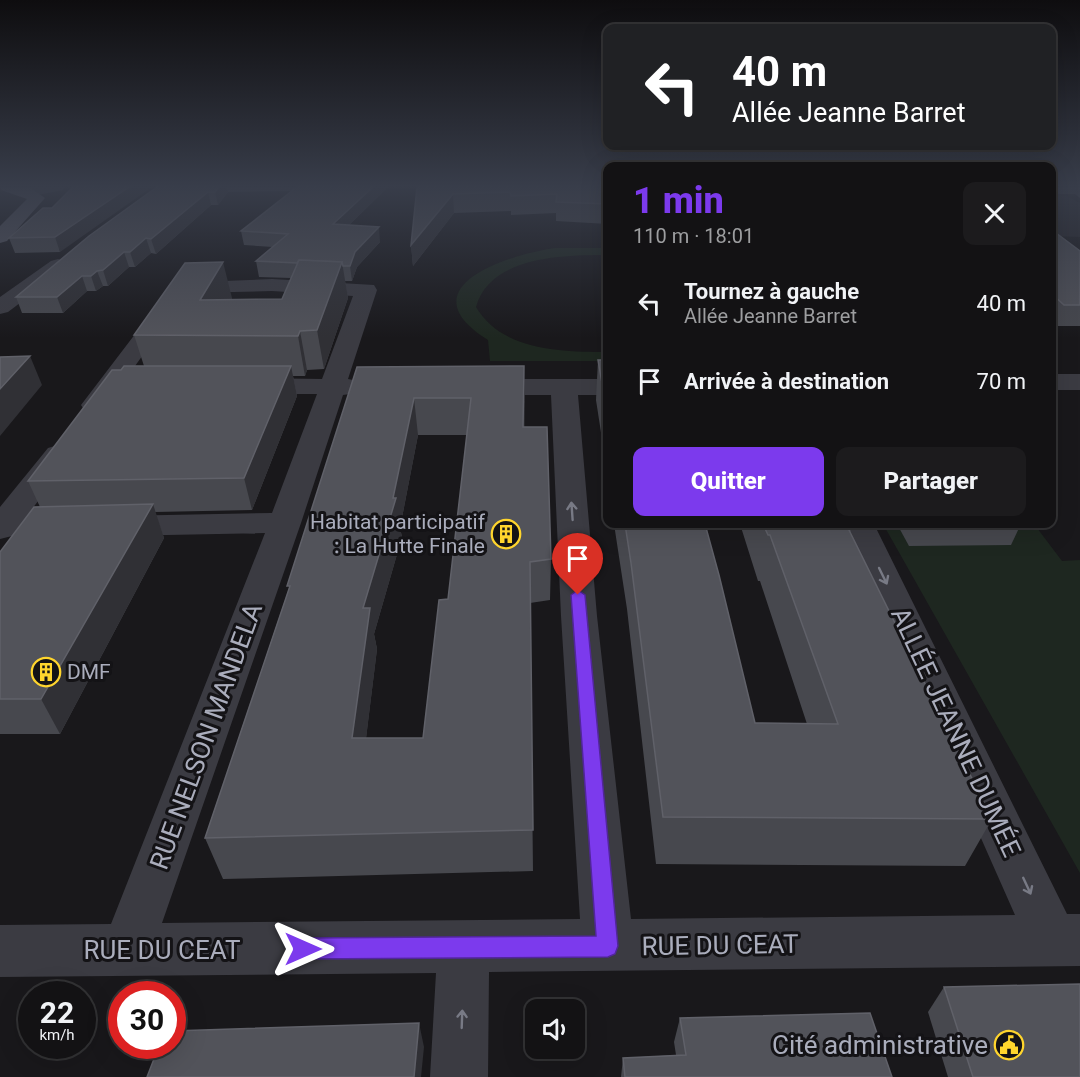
<!DOCTYPE html>
<html lang="fr">
<head>
<meta charset="utf-8">
<style>
	body { margin:0; font-family:Roboto,sans-serif; background:#1c1b1d; color:#f1f3f6; height:100vh; display:flex; flex-direction:column; font-size:22px; white-space:nowrap }
	* { box-sizing:border-box; margin:0 }
	p { font-size:20px; color:#9d9ea0 }
	.icon { flex:none; width:33px; height:33px; fill:none; stroke:currentColor; stroke-width:2; stroke-linecap:round; stroke-linejoin:round }
	.map { position:relative; flex:1; overflow:hidden }
	.sheet { position:absolute; left:603px; top:162px; width:453px; height:366px; display:flex; flex-direction:column; background:#131214; border-radius:12px; box-shadow:0 6px 24px #0002,0 0 0 2px #323234 }
	.sheet>* { flex:none }
	.hud { position:absolute; left:603px; top:24px; width:453px; height:126px; border-radius:12px; box-shadow:0 6px 24px #0002,0 0 0 2px #323234; background:#202124; color:#fff; overflow:hidden }
	.tools { position:absolute; left:525px; top:999px; display:grid; gap:12px }
	.tools a { display:grid; place-items:center; width:60px; height:60px; border-radius:12px; background:#131214; box-shadow:0 6px 24px #0002,0 0 0 2px #323234; font-size:30px }
	.speed { position:absolute; left:18px; top:981px; display:flex; gap:12px; font-size:30px; font-weight:700; text-align:center }
	.speed>* { display:grid; place-content:center; width:78px; height:78px; border-radius:50%; background:#131214; box-shadow:0 6px 24px #0002,0 0 0 2px #323234; line-height:1 }
	.speed small { font-size:15px; font-weight:400 }
	.speed .limit { border:9px solid #d22; background:#fff; color:#111 }
	.pin { position:absolute; display:grid; place-items:center; width:51px; height:51px; color:#fff; margin:-62px -26px; border-radius:50% 50% 50% 0; rotate:-45deg; box-shadow:0 0 6px #0007 }
	.pin .icon { rotate:45deg }
	.me { position:absolute; width:66px; margin:-33px; rotate:90deg; stroke-linejoin:round; filter:drop-shadow(0 0 4px #0008) }
	.turn { display:flex; align-items:center; gap:21px; height:126px; padding:0 30px; font-size:27px }
	.turn .icon { width:78px; height:78px; stroke-width:2.5 }
	.turn b { display:block; font-size:42px; line-height:51px }
	.round { display:grid; place-items:center; flex:none; width:63px; height:63px; border-radius:12px; background:#1c1b1d }
	.summary { display:flex; align-items:center; justify-content:space-between; height:102px; padding:0 30px }
	h1 { font-size:36px; font-weight:800; line-height:45px; color:#7c3aed }
	.button { display:flex; gap:12px; margin-top:auto; padding:12px 30px }
	.button a { flex:1; height:69px; border-radius:12px; background:#7c3aed; color:#fff; font-size:24px; font-weight:800; line-height:69px; text-align:center }
	.button a+a { background:#1c1b1d; color:#f1f3f6 }
	ul { padding:0; list-style:none }
	li { display:flex; align-items:center; gap:18px; height:78px; padding:0 30px }
	li div { flex:1 }
	li b { display:block; font-size:22px }
	li em { font-style:normal }
	.map>svg:first-child { display:block }
	.built { fill:#252428 }
	.green { fill:#1e2720 }
	.lines { fill:none; stroke-linecap:round; stroke-linejoin:round }
	.minor { fill:#3b3b42; fill-rule:evenodd }
	.major { fill:#555660; fill-rule:evenodd }
	.wall { fill:#47484e; fill-rule:evenodd }
	.shaded-wall { fill:#303035 }
	.building { fill:#52535a; stroke:#606169; stroke-width:1.5; fill-rule:evenodd }
	.oneway { stroke:#787a85 }
	.route { fill:#7c3aed; stroke:#51269a; stroke-width:1.5 }
	.labels { text-anchor:middle; stroke-width:6; stroke-linejoin:round; paint-order:stroke }
	.poi-label { font-size:21px; fill:#aaadbc; stroke:#141316; text-anchor:end }
	.near-street-label { font-size:26px; fill:#aaadbc; stroke:#141316 }
	.near-poi-label { font-size:26px; fill:#aaadbc; stroke:#141316; text-anchor:end }
</style>
</head>
<body>
<div class="map">
<svg width="1080" height="1077" viewBox="0 0 1080 1077">
	<rect width="100%" height="100%" fill="#19181b"/>
	<polygon class="built" points="1052,195 1067,196 1080,203 1080,237 1052,236"/>
	<g class="green">
		<path d="M 555,248 L 607,248 L 607,255 C 564,255 490,256 476,307 C 502,351 562,352 607,352 L 607,361 L 490,361 L 488,340 C 405,288 506,255 555,248 Z"/>
		<polygon points="883,524 1034,524 1062,561 1080,560 1080,873"/>
	</g>
	<g class="lines">
		<g class="minor">
			<polygon points="25,187 65,187 63,190 27,197 19,192"/>
			<polygon points="58,259 65,261 68,265 65,269 8,312 0,314 0,297 51,261"/>
			<polygon points="272,279 374,285 377,290 348,379 363,382 367,387 363,392 343,395 301,523 162,923 580,919 561,616 551,395 480,395 471,392 467,387 471,382 480,379 608,379 608,395 578,395 597,616 631,919 1015,915 842,524 874,524 1067,914 1080,914 1080,966 489,972 488,1077 430,1077 436,973 0,977 0,925 111,924 265,533 116,536 105,533 100,526 105,519 116,516 272,513 317,394 249,394 240,391 236,386 240,381 249,378 322,379 353,296 272,291 187,293 103,411 94,413 85,411 81,405 174,283"/>
			<rect x="1052" y="374" width="28" height="16"/>
			<polygon points="58,445 68,448 73,454 12,536 0,539 0,507 48,448"/>
		</g>
		<polygon class="major" points="0,187 29,187 45,198 7,241 0,243 0,226 27,199 1,190"/>
	</g>
	<g class="wall">
		<polygon points="157,187 388,187 349,225 380,242 357,267 352,281 345,281 348,298 324,369 307,370 305,376 293,376 297,396 252,510 155,512 164,538 60,734 0,734 0,552 40,507 28,481 121,370 144,366 134,335 232,298 231,300 282,299 291,278 259,277 256,261 273,247 244,245 241,231 292,191 228,192 218,205 211,205 156,254 151,253 135,267 129,267 108,286 103,286 96,291 87,291 63,313 22,313 16,297"/>
		<polygon points="417,187 608,187 608,224 556,221 556,213 511,215 511,211 454,213 413,266 411,245"/>
		<polygon points="1052,187 1080,187 1080,198 1075,194 1052,194"/>
		<polygon points="52,208 60,252 15,253 9,238"/>
		<polygon points="1052,230 1080,251 1080,326 1056,326 1052,322"/>
		<polygon points="598,360 608,360 608,478 596,400"/>
		<path d="M 524,366 L 524,427 L 551,559 L 550,600 L 530,603 L 533,871 L 223,879 L 205,838 L 288,591 L 357,367 ZM 418,435 L 467,435 L 448,599 L 423,738 L 366,738 L 377,649 L 374,634 L 402,537 L 400,528 Z"/>
		<polygon points="614,524 705,524 755,723 807,724 760,581 758,581 740,524 850,524 852,528 850,533 992,819 965,866 656,864 627,609"/>
		<polygon points="897,524 1016,524 1019,528 1011,545 909,546"/>
		<polygon points="944,987 1080,1077 948,1077 928,1012"/>
		<polygon points="680,1018 892,1077 621,1077 623,1058 676,1055 674,1042"/>
	</g>
	<g class="shaded-wall">
		<polygon points="129,187 152,187 60,252 55,237"/>
		<polygon points="219,187 227,187 228,192 218,205 215,192"/>
		<polygon points="373,187 388,187 335,239 333,224"/>
		<polygon points="208,192 211,205 156,254 151,239"/>
		<polygon points="453,194 454,213 413,266 411,245"/>
		<polygon points="379,227 380,242 357,267 352,281 350,266 355,252"/>
		<polygon points="146,238 151,253 135,267 130,252"/>
		<polygon points="124,252 129,267 108,286 103,270"/>
		<polygon points="223,262 232,298 211,336 200,300"/>
		<polygon points="342,262 348,298 324,369 317,330"/>
		<polygon points="97,271 103,286 96,291 91,276"/>
		<polygon points="82,276 87,291 63,313 57,297"/>
		<polygon points="300,331 307,370 305,376 298,336"/>
		<polygon points="30,356 42,385 0,436 0,389"/>
		<polygon points="291,366 297,396 252,510 244,478"/>
		<polygon points="524,366 525,402 524,465 523,427"/>
		<polygon points="414,398 418,435 400,528 402,537 374,634 377,649 361,780 352,738 363,608 393,498"/>
		<polygon points="153,504 164,538 60,734 41,699"/>
		<polygon points="419,1023 424,1047 421,1077 414,1077"/>
	</g>
	<g class="building">
		<polygon points="73,187 129,187 55,237 9,238 43,208 52,208"/>
		<polygon points="157,187 219,187 215,192 208,192 151,239 146,238 130,252 124,252 103,270 97,271 91,276 82,276 57,297 16,297 89,236"/>
		<polygon points="297,187 373,187 333,224 379,227 355,252 350,266 343,266 342,262 299,260 297,263 256,261 288,234 241,231"/>
		<polygon points="417,187 608,187 608,204 556,202 557,194 511,196 510,192 453,194 411,245"/>
		<polygon points="1052,230 1080,251 1080,305 1064,305 1052,294"/>
		<polygon points="299,260 342,262 317,330 300,331 298,336 134,335 185,263 223,262 200,300 282,299"/>
		<polygon points="30,356 0,389 0,357"/>
		<polygon points="598,360 608,360 608,418"/>
		<polygon points="124,366 291,366 244,478 28,481 112,370 121,370"/>
		<path d="M 524,366 L 523,427 L 547,427 L 551,559 L 530,562 L 533,830 L 205,838 L 290,586 L 287,586 L 357,367 ZM 414,398 L 471,398 L 448,599 L 439,600 L 423,738 L 352,738 L 370,608 L 363,608 L 396,498 L 393,498 Z"/>
		<polygon points="153,504 41,699 0,699 0,552 34,507"/>
		<polygon points="625,524 705,524 719,575 755,723 838,724 770,535 768,535 763,524 850,524 852,528 848,528 992,819 663,817 631,563"/>
		<polygon points="912,524 1016,524 1019,528 915,529"/>
		<polygon points="1080,984 1080,1077 973,1077 944,987"/>
		<polygon points="870,1013 892,1077 625,1077 623,1058 686,1055 680,1018"/>
		<polygon points="419,1023 414,1077 147,1077 159,1046 172,1046 172,1031"/>
	</g>
	<defs><path id="oneway-shaft" d="M-6 0H5M1.5-3L5.5 0L1.5 3" fill="none" stroke-width="1.6" stroke-linecap="round" stroke-linejoin="round" transform="scale(1.5)"/></defs>
	<g class="oneway">
		<use href="#oneway-shaft" transform="translate(572 511) rotate(-94)"/>
		<use href="#oneway-shaft" transform="translate(883 576) rotate(64)"/>
		<use href="#oneway-shaft" transform="translate(1027 886) rotate(65)"/>
		<use href="#oneway-shaft" transform="translate(462 1019) rotate(-88)"/>
	</g>
	<linearGradient id="sky" x2="0" y2="1"><stop stop-color="#0e0d0f"/><stop offset="0.55" stop-color="#383d4a"/><stop offset="1" stop-color="#383d4a" stop-opacity="0"/></linearGradient>
	<rect width="1080" height="338" fill="url(#sky)"/>
	<polygon class="route" points="578,590 585,595 618,946 615,954 608,957 303,959 296,956 292,949 296,941 303,938 596,936 571,595"/>
	<defs>
		<g id="building-ring" transform="scale(1.5)"><circle r="9.5" fill="#141316" stroke="#ffd52d" stroke-width="1.5"/><path d="M-4-6H4V6H1V3H-1V6H-4ZM-2.5-4.3h1.7v1.8h-1.7ZM.8-4.3h1.7v1.8H.8ZM-2.5-1h1.7V.8h-1.7ZM.8-1h1.7V.8H.8Z" fill="#ffd52d"/></g>
		<g id="civic-ring" transform="scale(1.5)"><circle r="9.5" fill="#141316" stroke="#ffd52d" stroke-width="1.5"/><path d="M-.6-6.5H3V-4.5H.6V-3L4-1V1h2V6H-6V1h2V-1L-.6-3ZM-1.2 2.5V6h2.4V2.5Z" fill="#ffd52d"/></g>
	</defs>
	<g fill-rule="evenodd">
		<use href="#building-ring" x="506" y="534"/>
		<use href="#building-ring" x="46" y="672"/>
		<use href="#civic-ring" x="1009" y="1045"/>
	</g>
	<g class="labels">
		<g class="poi-label">
			<text x="485" y="529">Habitat participatif<tspan x="485" dy="24">: La Hutte Finale</tspan></text>
			<text x="67" y="679" text-anchor="start">DMF</text>
		</g>
		<g class="near-street-label">
			<text transform="translate(956 732) rotate(65)" y="9">ALLÉE JEANNE DUMÉE</text>
			<text transform="translate(206 736) rotate(-70)" y="9">RUE NELSON MANDELA</text>
			<text transform="translate(720 945) rotate(-1)" y="9">RUE DU CEAT</text>
			<text x="162" y="959">RUE DU CEAT</text>
		</g>
		<g class="near-poi-label">
			<text x="988" y="1054">Cité administrative</text>
		</g>
	</g>
</svg>
<div class="tools">
<a><svg class="icon" aria-label="sound" viewBox="0 0 24 24"><path d="M4 9h4l5-4v14l-5-4H4zM17 9q2 3 0 6"/></svg></a>
</div>
<div class="speed"><div>22<small>km/h</small></div><div class="limit">30</div></div>
<div class="pin" style="left:578px;top:595px;background:#d93025"><svg class="icon" aria-label="arrive" viewBox="0 0 24 24"><path d="M6 21V4h12l-3 4 3 4H6"/></svg></div>
<svg class="me" style="left:303px;top:949px" viewBox="-20 -20 40 40"><path d="M0-17L14 15 0 8-14 15z" fill="#7c3aed" stroke="#fff" stroke-width="4"/></svg>
<div class="hud">
<div class="turn"><svg class="icon" aria-label="left" viewBox="0 0 24 24"><path d="M17 20v-9H6M10 6l-5 5 5 5"/></svg><div><b>40 m</b>Allée Jeanne Barret</div></div>
</div>
<section class="sheet">
<div class="summary"><div><h1>1 min</h1><p>110 m · 18:01</p></div><a class="round"><svg class="icon" aria-label="close" viewBox="0 0 24 24"><path d="M6 6l12 12M18 6L6 18"/></svg></a></div>
<ul>
<li><svg class="icon" aria-label="left" viewBox="0 0 24 24"><path d="M17 20v-9H6M10 6l-5 5 5 5"/></svg><div><b>Tournez à gauche</b><p>Allée Jeanne Barret</p></div><em>40 m</em></li>
<li><svg class="icon" aria-label="arrive" viewBox="0 0 24 24"><path d="M6 21V4h12l-3 4 3 4H6"/></svg><div><b>Arrivée à destination</b></div><em>70 m</em></li>
</ul>
<div class="button"><a>Quitter</a><a>Partager</a></div>
</section>
</div>
</body>
</html>
